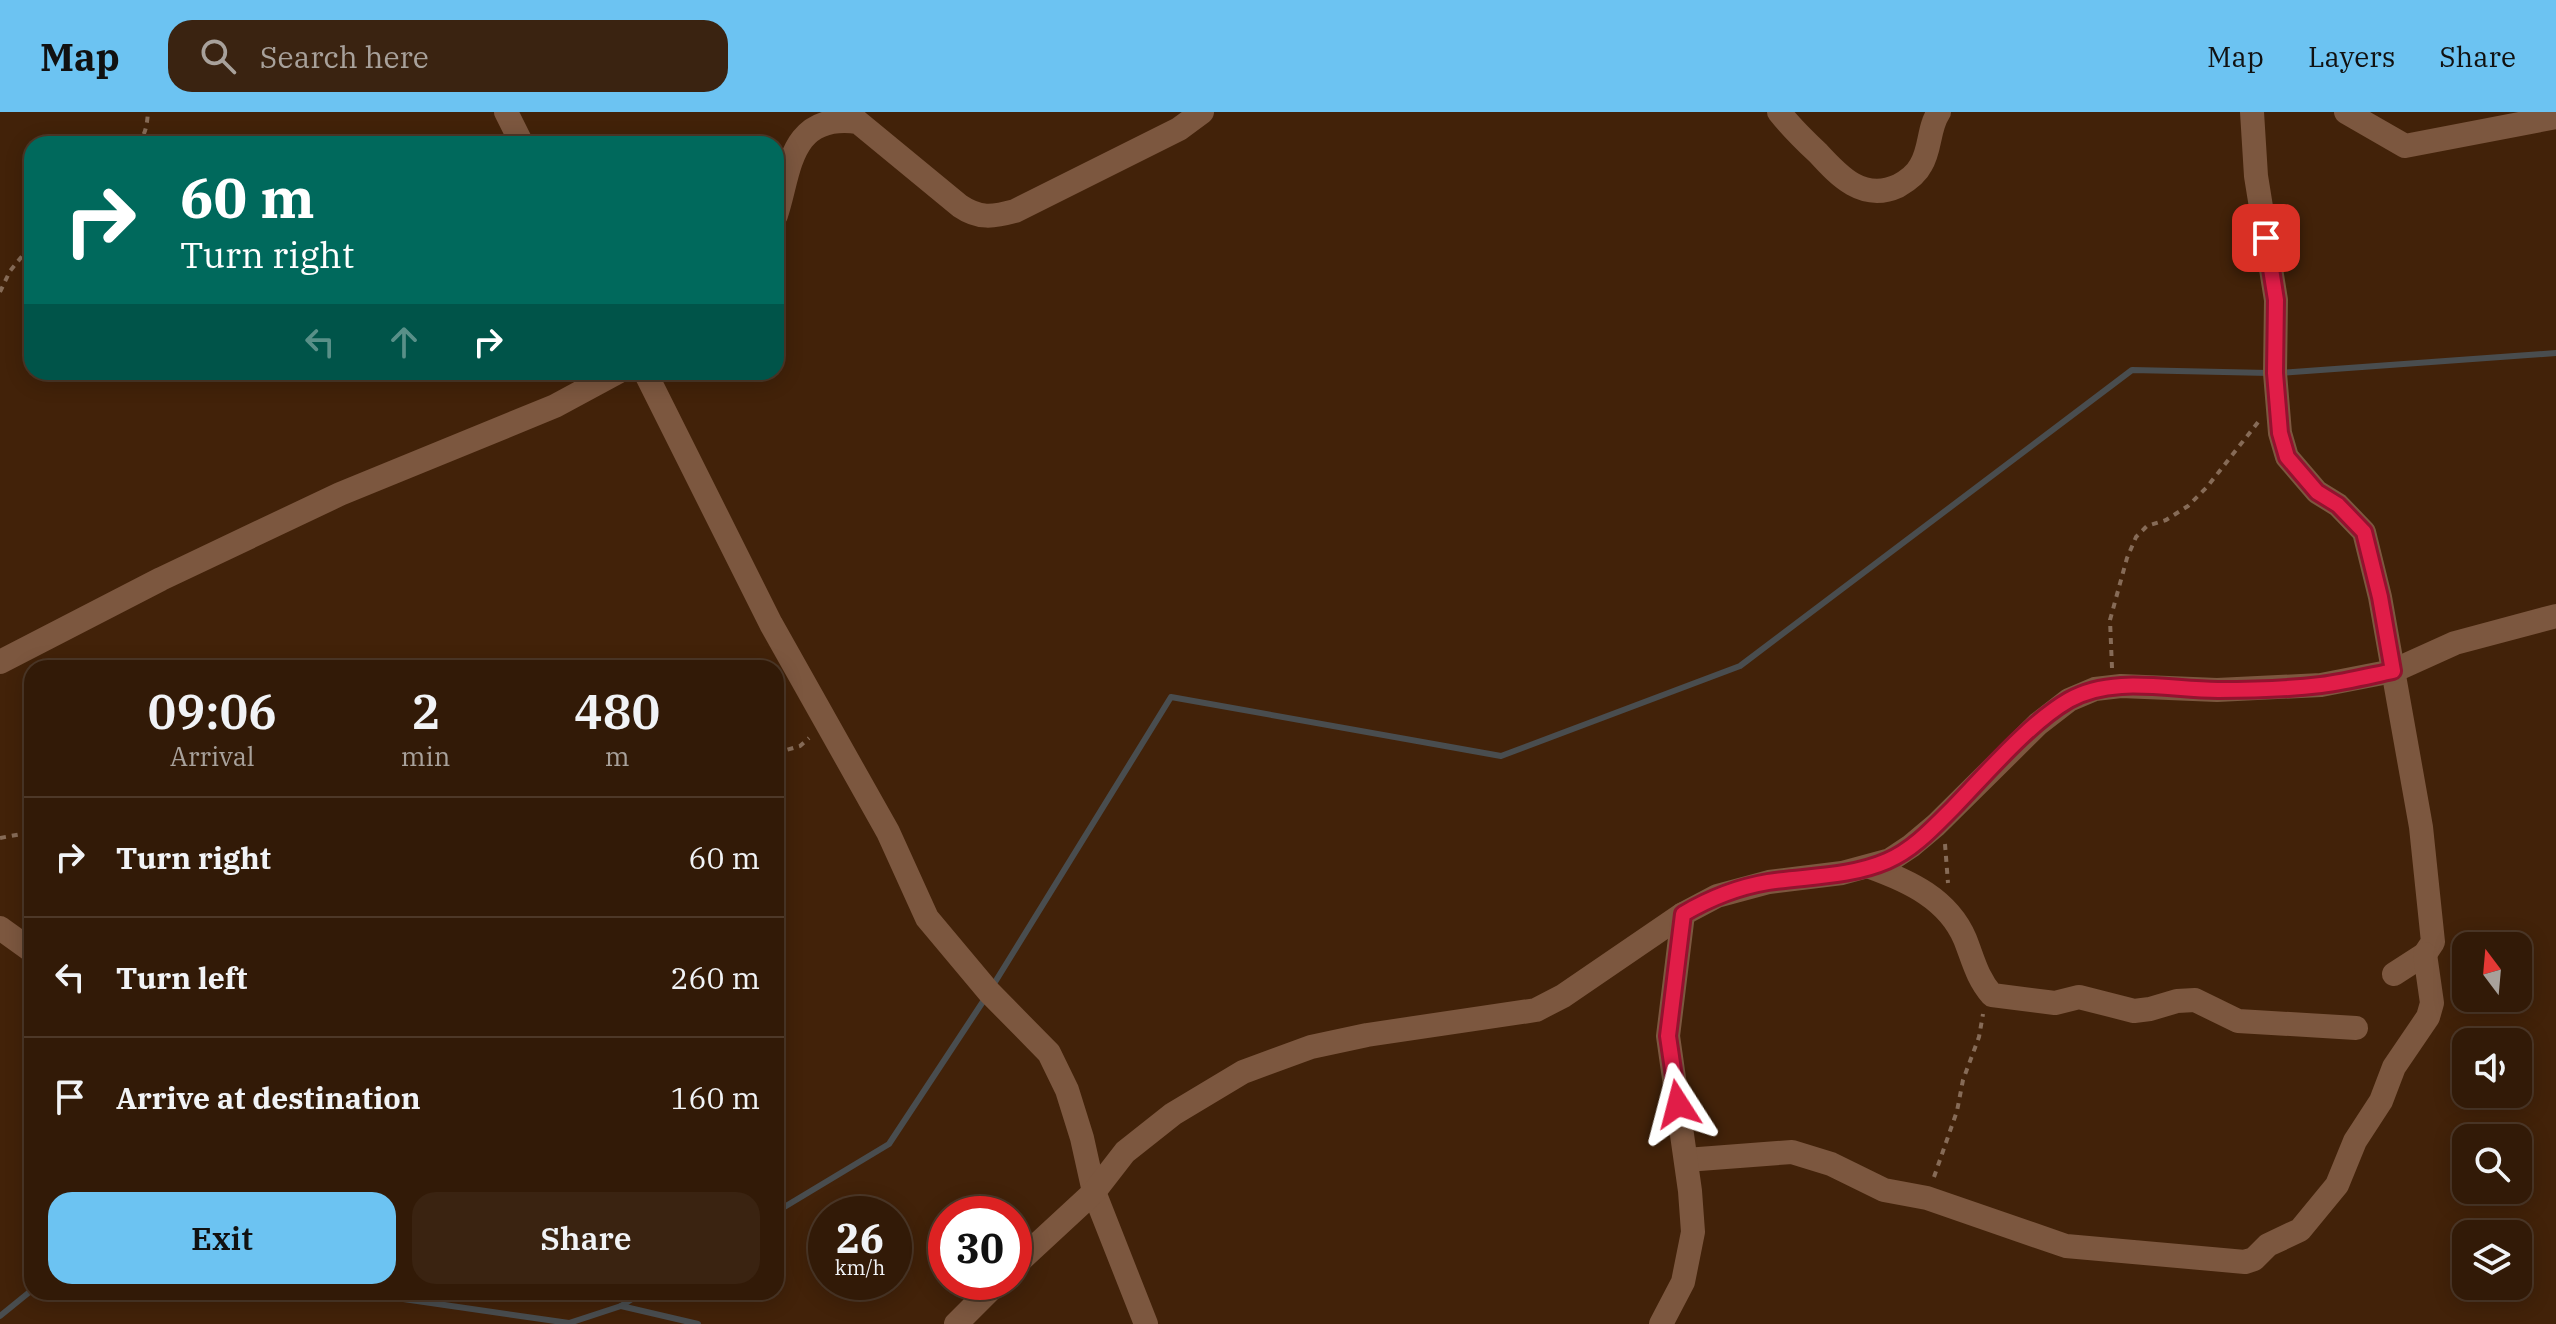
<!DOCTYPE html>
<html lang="en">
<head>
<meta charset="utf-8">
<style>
	body { margin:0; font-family:"IBM Plex Serif",serif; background:#3a2311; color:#f1f3f6; height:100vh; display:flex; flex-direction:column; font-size:30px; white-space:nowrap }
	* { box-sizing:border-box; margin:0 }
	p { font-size:26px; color:#a8a19b }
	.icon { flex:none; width:44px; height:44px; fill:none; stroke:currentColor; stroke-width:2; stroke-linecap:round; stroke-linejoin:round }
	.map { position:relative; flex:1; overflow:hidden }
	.side { position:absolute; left:24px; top:548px; width:760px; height:640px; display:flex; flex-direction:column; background:#321a07; border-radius:24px; box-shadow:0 4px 20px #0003,0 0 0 2px #4d3828 }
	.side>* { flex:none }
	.hud { position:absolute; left:24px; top:24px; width:760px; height:244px; border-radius:24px; box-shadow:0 4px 20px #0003,0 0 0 2px #4d3828; background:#00695c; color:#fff; overflow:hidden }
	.needle { width:52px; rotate:344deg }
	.tools { position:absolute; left:2452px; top:820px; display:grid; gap:16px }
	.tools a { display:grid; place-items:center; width:80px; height:80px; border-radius:16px; background:#321a07; box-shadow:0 4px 20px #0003,0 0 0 2px #4d3828; font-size:40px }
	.speed { position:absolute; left:808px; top:1084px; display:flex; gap:16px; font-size:40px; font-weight:700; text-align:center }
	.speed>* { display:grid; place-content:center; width:104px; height:104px; border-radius:50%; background:#321a07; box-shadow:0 4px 20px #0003,0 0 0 2px #4d3828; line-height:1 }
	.speed small { font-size:20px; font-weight:400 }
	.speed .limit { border:12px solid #d22; background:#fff; color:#111 }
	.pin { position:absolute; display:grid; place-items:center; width:68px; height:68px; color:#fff; margin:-34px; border-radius:16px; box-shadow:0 4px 12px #0006 }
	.me { position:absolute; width:88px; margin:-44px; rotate:351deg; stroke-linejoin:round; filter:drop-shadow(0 0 6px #0008) }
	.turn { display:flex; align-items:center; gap:28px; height:168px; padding:0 24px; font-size:36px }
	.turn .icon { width:104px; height:104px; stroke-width:2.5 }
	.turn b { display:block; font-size:56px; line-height:68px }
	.lanes { display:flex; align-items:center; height:76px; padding:0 24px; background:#0003; justify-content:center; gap:40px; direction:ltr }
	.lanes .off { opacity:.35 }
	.eta { display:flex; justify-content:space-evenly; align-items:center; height:136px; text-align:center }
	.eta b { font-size:48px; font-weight:600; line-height:56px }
	.cta { display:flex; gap:16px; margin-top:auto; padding:16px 24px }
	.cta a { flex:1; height:92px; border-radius:24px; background:#6cc3f2; color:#111; font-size:32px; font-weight:600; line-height:92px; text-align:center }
	.cta a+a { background:#3a2311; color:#f1f3f6 }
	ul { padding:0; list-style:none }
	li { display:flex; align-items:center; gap:24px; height:120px; padding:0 24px; border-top:2px solid #4d3828 }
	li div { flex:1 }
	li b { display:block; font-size:30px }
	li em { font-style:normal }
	header { display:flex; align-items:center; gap:48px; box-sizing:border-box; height:112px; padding:0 40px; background:#6cc3f2; color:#111 }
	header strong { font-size:38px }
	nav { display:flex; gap:44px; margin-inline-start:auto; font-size:28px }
	.search { width:560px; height:72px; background:#3a2311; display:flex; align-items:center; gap:20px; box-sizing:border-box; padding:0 28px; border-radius:24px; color:#a8a19b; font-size:30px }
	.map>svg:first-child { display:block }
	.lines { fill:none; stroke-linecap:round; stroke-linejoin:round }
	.stream { stroke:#494d4f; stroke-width:6 }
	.path { stroke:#866b57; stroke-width:4; stroke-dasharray:6 6; stroke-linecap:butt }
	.minor { stroke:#7c573f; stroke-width:24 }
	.route-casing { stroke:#92132f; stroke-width:20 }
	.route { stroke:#e11d48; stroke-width:14 }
</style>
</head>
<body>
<header>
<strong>Map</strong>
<div class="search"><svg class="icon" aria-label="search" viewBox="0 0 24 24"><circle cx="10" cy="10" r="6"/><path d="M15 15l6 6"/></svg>Search here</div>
<nav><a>Map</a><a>Layers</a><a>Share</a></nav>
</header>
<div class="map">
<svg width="2556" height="1212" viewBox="0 0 2556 1212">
	<rect width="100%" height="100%" fill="#422209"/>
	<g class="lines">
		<g class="stream">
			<polyline points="2280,261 2556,241"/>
			<polyline points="992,875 1171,585 1501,644 1740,554 2132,258 2269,261"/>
			<polyline points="776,1100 889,1032 986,885"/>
			<polyline points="355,1180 569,1211 621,1194 643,1180"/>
			<polyline points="621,1194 698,1212"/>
			<polyline points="0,1204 32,1178"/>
		</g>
		<g class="path">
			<path d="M 137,32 C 146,23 147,12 148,0"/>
			<polyline points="0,180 10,159 32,132"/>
			<polyline points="2112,556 2110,508 2127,446 2136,425 2147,414 2166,408 2188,394 2207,375 2259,309"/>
			<polyline points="776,641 800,634 809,626"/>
			<polyline points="0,726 32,720"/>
			<polyline points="1945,732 1948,771"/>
			<polyline points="1934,1065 1957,999 1963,968 1979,925 1983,902"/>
		</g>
		<g class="minor">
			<polyline points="506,0 522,32"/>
			<path d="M 1779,0 C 1791,15 1804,28 1818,41 C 1839,64 1863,90 1898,74 C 1907,69 1916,63 1921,53 C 1931,37 1928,16 1939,0"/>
			<polyline points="2252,0 2256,64 2276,188 2275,261 2280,321 2287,345 2317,380 2338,393 2364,420 2380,485 2421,715 2433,830 2425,842 2394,862"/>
			<polyline points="2346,0 2405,34 2556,5"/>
			<path d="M 776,103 C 790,62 788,0 858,10 L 960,94 C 979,107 993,105 1015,99 L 1179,17 L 1202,0"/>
			<polyline points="645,260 771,512 888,720 927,806 989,880 1049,941 1067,978 1082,1026 1094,1080 1146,1212"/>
			<polyline points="0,550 161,467 340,382 555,294 618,260"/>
			<path d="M 1870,755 C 1909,769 1948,787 1965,827 C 1973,847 1977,866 1992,883 L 2055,891 L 2079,885 L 2134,899 L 2150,897 L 2177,889 L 2195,888 L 2238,909 L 2356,916"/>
			<polyline points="0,816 32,839"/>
			<polyline points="1686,1048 1792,1040 1831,1052 1884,1078 1927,1086 2066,1134 2245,1150 2254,1147 2268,1133 2300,1118 2337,1073 2355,1029 2381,989 2394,955 2428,905 2432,891 2425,842"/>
			<polyline points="1014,1154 1094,1080 1125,1040 1173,1002 1243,960 1311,935 1367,923 1536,898 1563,884 1683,802 1717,784 1769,770 1842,761 1890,748 1911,734 1936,713 2038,612 2069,588 2095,577 2121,574 2217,578 2321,573 2393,559 2455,531 2556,504"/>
			<polyline points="956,1212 998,1170"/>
			<polyline points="1661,1212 1683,1170 1693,1120 1690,1079 1668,924 1683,802"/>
		</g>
	</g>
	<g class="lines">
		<g class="route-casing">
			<path id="route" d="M 1678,992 L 1668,924 L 1683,802 C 1710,786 1738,775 1768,770 C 1808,764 1850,765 1887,749 C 1913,738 1934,715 1953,696 C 1986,662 2029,611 2069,588 C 2113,563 2170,578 2218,578 C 2252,578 2288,577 2321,573 C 2345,570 2369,564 2393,559 L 2380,485 L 2364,420 L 2338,393 L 2317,380 L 2287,345 L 2280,321 L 2275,261 L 2276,188 L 2266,126"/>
		</g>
		<use href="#route" class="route"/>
	</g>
</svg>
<div class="tools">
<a><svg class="needle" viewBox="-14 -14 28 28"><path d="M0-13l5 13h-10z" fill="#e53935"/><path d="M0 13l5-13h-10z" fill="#a8a19b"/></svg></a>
<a><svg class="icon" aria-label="sound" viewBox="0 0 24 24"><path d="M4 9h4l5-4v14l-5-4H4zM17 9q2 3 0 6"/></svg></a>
<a><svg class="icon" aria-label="search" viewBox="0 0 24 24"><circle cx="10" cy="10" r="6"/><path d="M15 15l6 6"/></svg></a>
<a><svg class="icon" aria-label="layers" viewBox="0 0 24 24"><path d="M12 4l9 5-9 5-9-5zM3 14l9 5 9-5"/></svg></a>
</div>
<div class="speed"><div>26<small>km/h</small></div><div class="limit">30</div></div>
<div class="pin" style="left:2266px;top:126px;background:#d93025"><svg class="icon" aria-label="arrive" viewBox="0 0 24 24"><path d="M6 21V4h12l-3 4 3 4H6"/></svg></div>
<svg class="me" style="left:1678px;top:992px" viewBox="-20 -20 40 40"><path d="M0-17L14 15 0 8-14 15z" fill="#e11d48" stroke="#fff" stroke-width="4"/></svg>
<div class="hud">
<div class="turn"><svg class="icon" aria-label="right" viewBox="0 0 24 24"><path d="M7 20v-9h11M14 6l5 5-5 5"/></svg><div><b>60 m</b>Turn right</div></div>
<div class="lanes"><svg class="icon off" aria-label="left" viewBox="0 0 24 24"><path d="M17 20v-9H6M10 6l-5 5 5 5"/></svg><svg class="icon off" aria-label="ahead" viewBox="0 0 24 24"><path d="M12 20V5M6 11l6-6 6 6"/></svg><svg class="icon" aria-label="right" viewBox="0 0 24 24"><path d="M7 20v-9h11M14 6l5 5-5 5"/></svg></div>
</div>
<section class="side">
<div class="eta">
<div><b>09:06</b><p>Arrival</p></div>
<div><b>2</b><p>min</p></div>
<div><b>480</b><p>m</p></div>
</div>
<ul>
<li><svg class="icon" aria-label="right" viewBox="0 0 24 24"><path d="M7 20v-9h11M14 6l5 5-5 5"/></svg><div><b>Turn right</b></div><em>60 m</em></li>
<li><svg class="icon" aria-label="left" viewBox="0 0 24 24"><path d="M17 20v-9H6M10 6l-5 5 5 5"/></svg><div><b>Turn left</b></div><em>260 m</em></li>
<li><svg class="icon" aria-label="arrive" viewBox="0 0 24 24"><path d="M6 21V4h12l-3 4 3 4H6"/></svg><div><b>Arrive at destination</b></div><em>160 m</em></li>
</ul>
<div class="cta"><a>Exit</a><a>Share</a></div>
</section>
</div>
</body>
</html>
